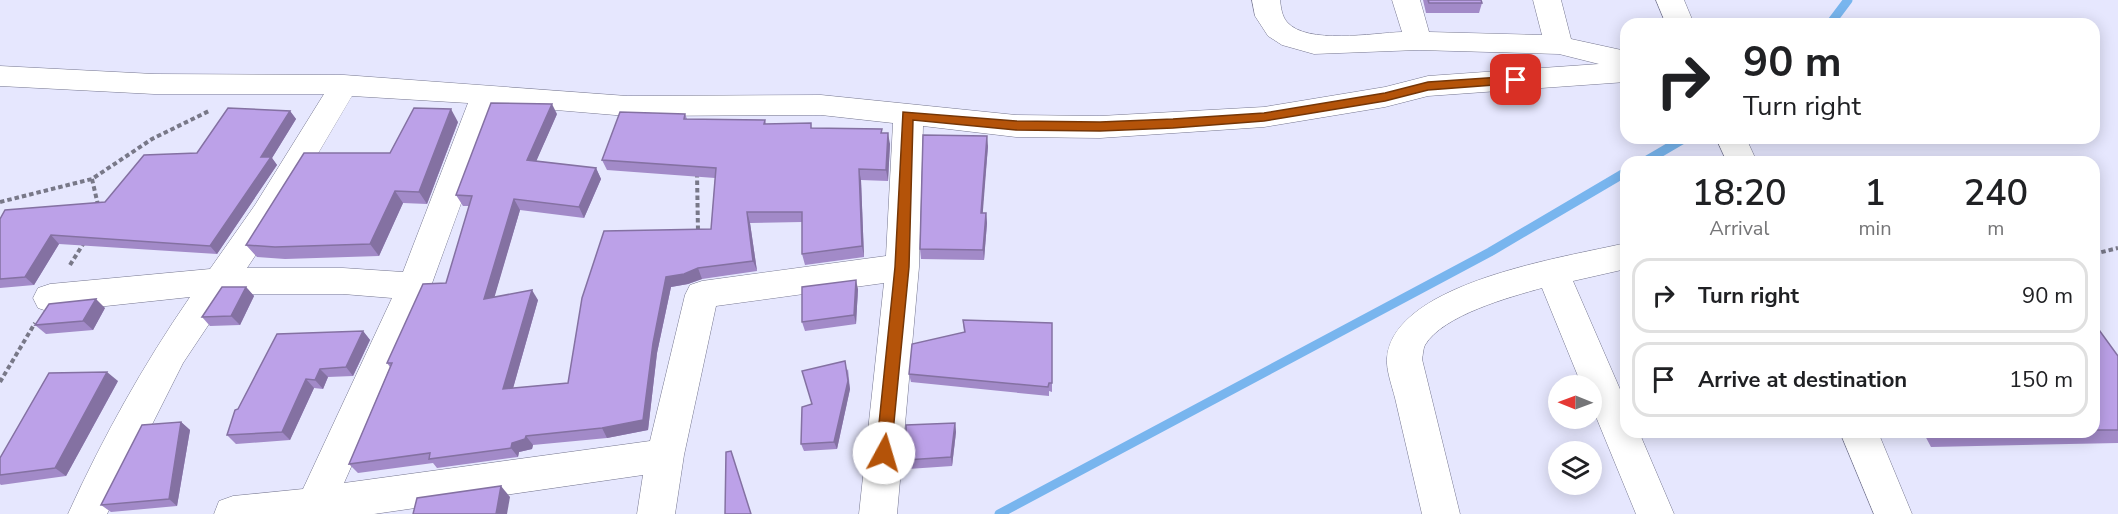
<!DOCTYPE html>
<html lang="en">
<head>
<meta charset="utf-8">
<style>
	body { margin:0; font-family:"Nunito Sans",sans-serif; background:#f6f6f6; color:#202124; height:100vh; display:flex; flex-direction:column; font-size:22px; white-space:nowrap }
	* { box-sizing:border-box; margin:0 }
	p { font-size:20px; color:#757577 }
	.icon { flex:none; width:33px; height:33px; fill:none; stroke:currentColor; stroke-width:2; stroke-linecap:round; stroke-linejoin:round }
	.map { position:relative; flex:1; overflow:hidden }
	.panel { position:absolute; left:1620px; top:156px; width:480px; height:282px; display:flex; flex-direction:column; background:#fff; border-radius:18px; box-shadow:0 3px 15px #0003 }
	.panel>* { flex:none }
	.banner { position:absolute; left:1620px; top:18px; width:480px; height:126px; border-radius:18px; box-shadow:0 3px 15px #0003; background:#fff; color:#202124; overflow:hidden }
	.needle { width:39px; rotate:271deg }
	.tools { position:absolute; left:1548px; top:375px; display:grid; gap:12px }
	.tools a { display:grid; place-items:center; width:54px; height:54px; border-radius:50%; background:#fff; box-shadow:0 3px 15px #0003; font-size:30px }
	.pin { position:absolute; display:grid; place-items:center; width:51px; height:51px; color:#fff; margin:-26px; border-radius:12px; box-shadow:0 3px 9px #0006 }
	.me { position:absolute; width:66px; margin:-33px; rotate:6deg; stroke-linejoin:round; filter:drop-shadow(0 0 4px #0008) }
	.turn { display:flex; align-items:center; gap:21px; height:126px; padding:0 24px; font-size:27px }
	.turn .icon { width:78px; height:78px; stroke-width:2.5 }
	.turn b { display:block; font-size:42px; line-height:51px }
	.eta { display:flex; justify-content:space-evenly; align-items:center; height:102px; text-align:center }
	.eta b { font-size:36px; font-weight:600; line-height:42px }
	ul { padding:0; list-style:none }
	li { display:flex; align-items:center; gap:18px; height:75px; margin:0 12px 9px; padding:0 12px; border:3px solid #e0e0e0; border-radius:18px }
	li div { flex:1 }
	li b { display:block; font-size:22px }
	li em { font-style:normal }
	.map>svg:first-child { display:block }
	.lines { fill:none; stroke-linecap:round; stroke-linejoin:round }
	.stream { stroke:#78b5ee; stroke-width:9 }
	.minor-casing { stroke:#75768f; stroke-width:1 }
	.path { stroke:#787888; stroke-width:4; stroke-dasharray:4.5 3; stroke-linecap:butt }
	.minor { fill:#fff; fill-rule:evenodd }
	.wall { fill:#a28ac8 }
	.shaded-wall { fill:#8471a2 }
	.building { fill:#bca1e8; stroke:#8471a2; stroke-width:1.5 }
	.route { fill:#b45309; stroke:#753606; stroke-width:1.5 }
</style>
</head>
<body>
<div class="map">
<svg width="2118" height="514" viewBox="0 0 2118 514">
	<rect width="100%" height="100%" fill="#e6e7fe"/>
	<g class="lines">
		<g class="stream">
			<polyline points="1830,24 1848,0"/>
			<polyline points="1644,162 1685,138"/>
			<polyline points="999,514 1490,252 1626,172"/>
		</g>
		<g class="minor-casing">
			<g id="minor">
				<path d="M 1252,0 L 1280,0 C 1281,8 1282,16 1287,22 C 1307,45 1373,33 1402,32 L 1392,0 L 1420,0 L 1429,32 L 1542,35 L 1533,0 L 1561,0 L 1571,39 L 1626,51 L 1626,82 L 1428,96 L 1385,107 L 1264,127 L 1100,138 L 1016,137 L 923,126 L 919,267 L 897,514 L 859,514 L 884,283 L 716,306 L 684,455 L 675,514 L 637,514 L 643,475 L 374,514 L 214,514 L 219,501 L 233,496 L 303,489 L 392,298 L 343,294 L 229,294 L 183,363 L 107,514 L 68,514 C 102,439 143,365 190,297 L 50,312 L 38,308 L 33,298 L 38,288 L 50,284 L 210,269 L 255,205 L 324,94 L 154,94 L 0,86 L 0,66 L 154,74 L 344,75 L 627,96 L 821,95 L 1016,115 L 1100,116 L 1264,107 L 1385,87 L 1428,76 L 1599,64 L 1559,54 L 1418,50 L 1314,54 L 1282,45 L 1268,36 L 1255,16 ZM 352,96 L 468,103 L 403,272 L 343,268 L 247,268 L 277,223 ZM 497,105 L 627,116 L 821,115 L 893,123 L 886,256 L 702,281 L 690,285 L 685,295 L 650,441 L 344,483 L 431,286 Z"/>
				<polygon points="1656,0 1684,0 1694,24 1666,24"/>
				<polygon points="1716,138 1746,138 1757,162 1727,162"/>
				<path d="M 1626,243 L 1626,269 L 1573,281 L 1626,403 L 1626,432 L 1639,432 L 1674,514 L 1636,514 L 1592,407 L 1592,386 L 1582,386 L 1542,288 C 1510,297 1443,315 1425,345 C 1423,349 1423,355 1422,359 L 1460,514 L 1422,514 C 1413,475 1404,437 1395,398 C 1392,386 1386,370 1387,358 C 1393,282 1567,257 1626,243 Z"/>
				<polygon points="1840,432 1878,432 1912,514 1874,514"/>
			</g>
		</g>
		<g class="path">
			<polyline points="697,173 698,232"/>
			<polyline points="92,179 98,205"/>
			<polyline points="0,202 92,179 152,139 209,111"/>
			<polyline points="2094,254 2118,248"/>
			<polyline points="70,265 85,241"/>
			<polyline points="0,382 35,323"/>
		</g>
		<use href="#minor" class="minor"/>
	</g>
	<g class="wall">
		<polygon points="1423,0 1481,0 1482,3 1479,13 1426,13"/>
		<polygon points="290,111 296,119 272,158 277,165 217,254 59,244 34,285 0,288 0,219 105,202 197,153"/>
		<polygon points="557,114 536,161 596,168 601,179 584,218 520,210 494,297 538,300 513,388 568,383 711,229 715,178 607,170 602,160 685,114 687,119 765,120 766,124 813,128 882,129 882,133 890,144 888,181 861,180 864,257 805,265 802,254 802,222 750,223 757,271 702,279 688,284 671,287 657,353 648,430 607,438 533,445 532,449 519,452 518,457 437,468 433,463 358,473 349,464 390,367 387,363 446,283 469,206 463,206 456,195"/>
		<polygon points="458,122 427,204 403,203 379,256 285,259 257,257 246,245 390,153"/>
		<polygon points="988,146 982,213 986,213 987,223 984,260 921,259 920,249"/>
		<polygon points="246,287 254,296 240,325 210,326 202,317"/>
		<polygon points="858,289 856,324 805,331 802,322"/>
		<polygon points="105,308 93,330 46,334 35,325"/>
		<polygon points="963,320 1052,323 1052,392 1049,391 1049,396 911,382 909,374 964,332"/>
		<polygon points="2094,323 2118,356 2118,443 1931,447 1923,432 2094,432"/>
		<polygon points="363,331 370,340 353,376 328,377 323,389 314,388 290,440 236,444 227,435 238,409"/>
		<polygon points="848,369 850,389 837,449 804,451 801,444"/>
		<polygon points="118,381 66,476 1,485 0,484 0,458"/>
		<polygon points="181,422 190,430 177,506 111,512 101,505"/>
		<polygon points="955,423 956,432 952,466 908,469 906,460"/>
	</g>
	<g class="shaded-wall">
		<polygon points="552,104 557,114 532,171 527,160"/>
		<polygon points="451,109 458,122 427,204 419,192"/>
		<polygon points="290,111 296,119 272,158 277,165 217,254 210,246 261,157"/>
		<polygon points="888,133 890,144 888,181 886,170"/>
		<polygon points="987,136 988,146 982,223 981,213"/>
		<polygon points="596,168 601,179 584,218 579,207"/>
		<polygon points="859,169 861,180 864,257 862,246"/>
		<polygon points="395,191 403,203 379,256 370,244"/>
		<polygon points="514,199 520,210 491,309 484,299"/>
		<polygon points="747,212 750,223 757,271 753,261"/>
		<polygon points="986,213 987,223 984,260 983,250"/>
		<polygon points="51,235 59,244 34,285 25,277"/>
		<polygon points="698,268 702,279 688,284 671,287 657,353 648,430 607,438 602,428 653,343 666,277"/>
		<polygon points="856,280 858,289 856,324 854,315"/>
		<polygon points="246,287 254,296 240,325 231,316"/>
		<polygon points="532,290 538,300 510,399 503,389"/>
		<polygon points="96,299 105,308 93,330 83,321"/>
		<polygon points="363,331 370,340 353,376 346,367"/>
		<polygon points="845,361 850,389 837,449 834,442"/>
		<polygon points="320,369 328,377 323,389 315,380"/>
		<polygon points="107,372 118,381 66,476 55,468"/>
		<polygon points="306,379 314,388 290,440 282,432"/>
		<polygon points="181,422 190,430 177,506 169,499"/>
		<polygon points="955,423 956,432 952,466 951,457"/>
		<polygon points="526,436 533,445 532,449 519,452 518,457 511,448 512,443"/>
		<polygon points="501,486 510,497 507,514 496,514"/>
	</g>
	<g class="building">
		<polygon points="1428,0 1481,0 1482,3 1429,3"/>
		<polygon points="491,103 552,104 527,160 596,168 579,207 514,199 484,299 532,290 503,389 568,383 582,298 604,231 711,229 716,168 602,160 620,112 685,114 684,119 765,120 764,124 811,123 811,128 882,129 881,133 888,133 886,170 859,169 862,246 802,254 802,212 747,212 753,261 698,268 684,274 666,277 653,343 643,420 602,428 526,436 525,439 512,443 511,448 429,459 430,453 349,464 392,363 387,363 423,284 446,283 472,196 456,195"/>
		<polygon points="228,108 290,111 261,157 271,157 210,246 51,235 25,277 0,279 0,219 5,210 105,202 144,155 197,153"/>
		<polygon points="414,108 451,109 419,192 395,191 370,244 275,247 246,245 304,153 390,153"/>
		<polygon points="923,135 987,136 981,213 986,213 983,250 920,249"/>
		<polygon points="856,280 854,315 802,322 802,287"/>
		<polygon points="222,287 246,287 231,316 202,317"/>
		<polygon points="96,299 83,321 35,325 49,304"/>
		<polygon points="963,320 1052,323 1052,383 1049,383 1048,387 909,374 912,344 965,332"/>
		<polygon points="2094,323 2118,356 2118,430 2094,430"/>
		<polygon points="363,331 346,367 320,369 315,380 306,379 282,432 227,435 235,410 238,409 277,334"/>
		<polygon points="845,361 848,381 834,442 801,444 802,407 812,404 802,371"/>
		<polygon points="107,372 55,468 0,475 0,458 49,373"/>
		<polygon points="181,422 169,499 101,505 142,425"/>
		<polygon points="955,423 951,457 906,460 906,425"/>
		<polygon points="1945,432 2011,432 1946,433"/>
		<polygon points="731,451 751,514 725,514 726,452"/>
		<polygon points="501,486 496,514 413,514 417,498"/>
	</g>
	<polygon class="route" points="1516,76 1520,77 1520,83 1428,90 1385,101 1264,121 1173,128 1100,131 1016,130 913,120 909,267 891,453 889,457 884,459 878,457 876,453 895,267 903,112 1016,121 1100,122 1173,119 1264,113 1385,93 1428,82"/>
</svg>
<div class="tools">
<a><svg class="needle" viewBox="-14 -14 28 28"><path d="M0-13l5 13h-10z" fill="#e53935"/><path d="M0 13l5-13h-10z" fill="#757577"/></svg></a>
<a><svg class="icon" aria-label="layers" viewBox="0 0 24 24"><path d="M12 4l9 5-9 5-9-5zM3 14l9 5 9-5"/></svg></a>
</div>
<div class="pin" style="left:1516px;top:80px;background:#d93025"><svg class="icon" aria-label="arrive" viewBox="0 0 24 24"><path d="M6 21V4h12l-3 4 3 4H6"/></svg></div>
<svg class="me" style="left:884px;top:453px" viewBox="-20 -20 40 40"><circle r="19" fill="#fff"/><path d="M0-13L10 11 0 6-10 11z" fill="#b45309"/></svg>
<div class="banner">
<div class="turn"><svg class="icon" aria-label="right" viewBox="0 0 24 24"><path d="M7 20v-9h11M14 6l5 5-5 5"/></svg><div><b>90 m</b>Turn right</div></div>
</div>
<section class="panel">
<div class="eta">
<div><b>18:20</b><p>Arrival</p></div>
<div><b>1</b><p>min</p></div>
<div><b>240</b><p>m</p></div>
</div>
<ul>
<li><svg class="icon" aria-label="right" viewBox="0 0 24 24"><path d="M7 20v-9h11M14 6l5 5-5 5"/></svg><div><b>Turn right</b></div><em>90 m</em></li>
<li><svg class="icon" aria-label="arrive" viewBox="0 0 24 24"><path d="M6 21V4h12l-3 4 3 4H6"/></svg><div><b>Arrive at destination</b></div><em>150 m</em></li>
</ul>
</section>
</div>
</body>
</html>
